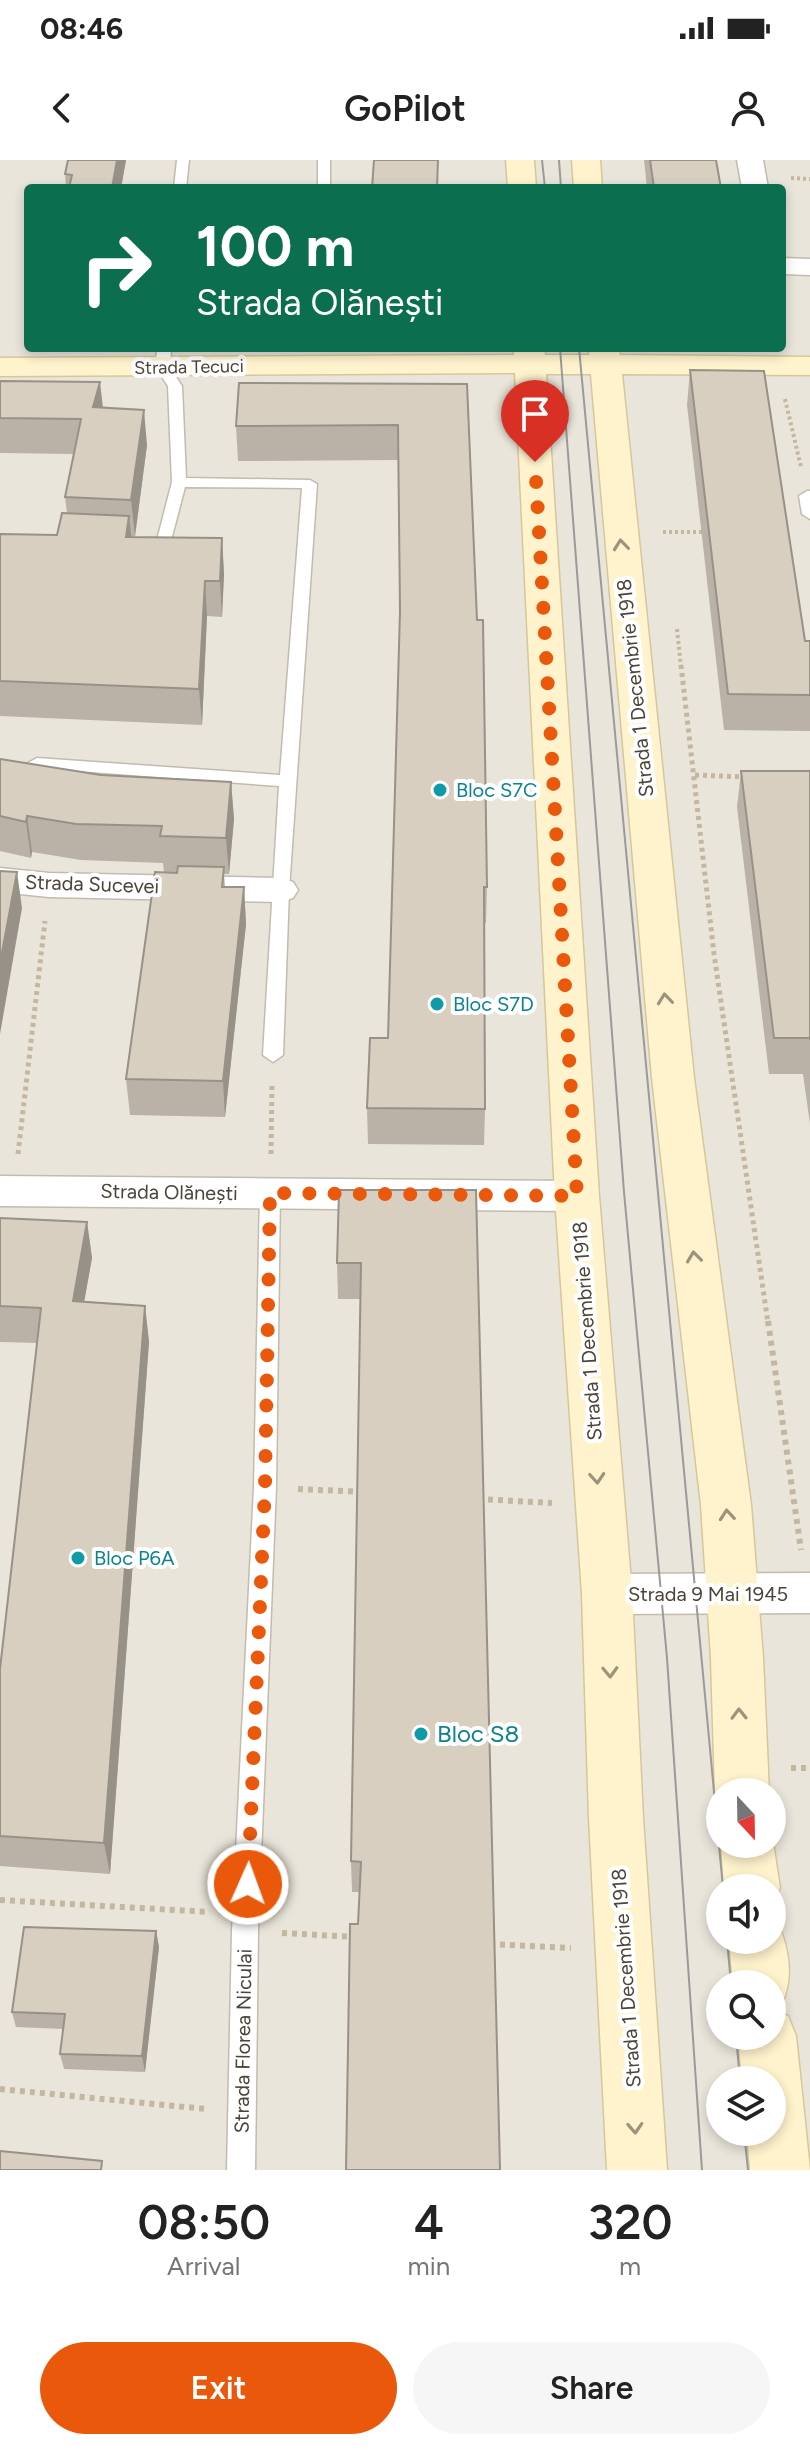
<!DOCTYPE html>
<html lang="en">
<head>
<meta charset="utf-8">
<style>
	body { margin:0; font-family:Figtree,sans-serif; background:#f6f6f6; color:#222; height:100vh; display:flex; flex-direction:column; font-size:30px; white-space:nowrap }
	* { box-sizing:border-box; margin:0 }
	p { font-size:26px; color:#767676 }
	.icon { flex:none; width:44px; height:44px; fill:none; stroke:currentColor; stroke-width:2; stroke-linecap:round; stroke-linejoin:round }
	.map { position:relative; height:2010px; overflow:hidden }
	.details { display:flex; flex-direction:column; background:#fff; flex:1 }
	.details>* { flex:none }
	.banner { position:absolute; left:24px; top:24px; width:762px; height:168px; border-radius:8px; box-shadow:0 4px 12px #0003; background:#0b6e4f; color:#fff; overflow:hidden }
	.needle { width:52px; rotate:158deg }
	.buttons { position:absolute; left:706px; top:1618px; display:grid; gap:16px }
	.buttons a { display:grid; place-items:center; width:80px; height:80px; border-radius:50%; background:#fff; box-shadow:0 4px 12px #0003; font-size:40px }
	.pin { position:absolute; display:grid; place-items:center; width:68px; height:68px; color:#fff; margin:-82px -34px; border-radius:50% 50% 50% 0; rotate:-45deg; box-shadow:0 0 8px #0007 }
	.pin .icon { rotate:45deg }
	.me { position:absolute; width:88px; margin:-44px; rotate:2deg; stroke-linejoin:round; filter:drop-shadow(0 0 6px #0008) }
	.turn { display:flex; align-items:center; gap:28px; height:168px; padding:0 40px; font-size:36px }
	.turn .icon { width:104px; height:104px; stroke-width:2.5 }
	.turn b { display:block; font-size:56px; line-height:68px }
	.eta { display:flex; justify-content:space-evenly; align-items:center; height:136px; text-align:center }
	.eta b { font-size:48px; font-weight:600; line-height:56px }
	.button { display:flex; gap:16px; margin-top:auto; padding:16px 40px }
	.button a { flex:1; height:92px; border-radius:48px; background:#ea580c; color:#fff; font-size:32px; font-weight:600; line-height:92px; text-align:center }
	.button a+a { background:#f6f6f6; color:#222 }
	.status { display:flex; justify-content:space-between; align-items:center; height:56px; padding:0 40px; background:#fff; direction:ltr }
	.status svg { height:22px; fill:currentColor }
	header { display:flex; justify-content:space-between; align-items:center; height:104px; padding:0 40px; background:#fff; font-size:36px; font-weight:600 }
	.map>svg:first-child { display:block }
	.residential { fill:#eae5da; fill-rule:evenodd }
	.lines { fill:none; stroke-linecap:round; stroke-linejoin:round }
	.service-casing { stroke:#c2bbae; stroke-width:3 }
	.minor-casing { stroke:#c2bbae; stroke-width:3 }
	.secondary-casing { stroke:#d6c79b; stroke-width:3 }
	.path-far2 { stroke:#c4b79f; stroke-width:4; stroke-dasharray:3 3; stroke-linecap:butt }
	.path-far1 { stroke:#c4b79f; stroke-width:5; stroke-dasharray:4 4; stroke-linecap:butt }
	.path { stroke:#c4b79f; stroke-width:6; stroke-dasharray:5 5; stroke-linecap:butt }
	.service { fill:#fff; fill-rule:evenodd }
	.minor { fill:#fff; fill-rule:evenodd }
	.secondary { fill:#fff3cd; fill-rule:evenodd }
	.tram { stroke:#9a9a9a; stroke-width:2 }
	.wall { fill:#bab2a6 }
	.shaded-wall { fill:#979187 }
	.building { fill:#d8cfc1; stroke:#979187; stroke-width:2 }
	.oneway { stroke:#9c937c }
	.route { stroke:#ea580c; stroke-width:14; stroke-dasharray:0 25.2 }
	.culture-dot { fill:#0f9aa8; stroke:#fff; stroke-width:3 }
	.labels { text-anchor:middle; stroke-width:8; stroke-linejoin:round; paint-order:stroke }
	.far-street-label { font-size:18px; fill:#4b4439; stroke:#fff }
	.street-label { font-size:20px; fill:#4b4439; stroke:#fff }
	.culture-label { font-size:20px; fill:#0d838f; stroke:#fff; text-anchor:start }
	.near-culture-label { font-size:24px; fill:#0d838f; stroke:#fff; text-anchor:start }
</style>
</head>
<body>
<div class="status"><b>08:46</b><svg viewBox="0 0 49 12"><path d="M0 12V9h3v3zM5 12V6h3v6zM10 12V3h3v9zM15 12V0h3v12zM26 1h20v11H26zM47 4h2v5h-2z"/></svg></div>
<header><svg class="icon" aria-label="back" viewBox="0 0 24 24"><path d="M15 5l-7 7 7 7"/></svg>GoPilot<svg class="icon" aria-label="person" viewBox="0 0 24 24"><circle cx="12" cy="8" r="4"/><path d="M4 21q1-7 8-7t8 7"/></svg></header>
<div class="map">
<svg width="810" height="2010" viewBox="0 0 810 2010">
	<rect width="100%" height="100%" fill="#f6f3ec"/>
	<path class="residential" d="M 0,0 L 810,0 L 810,2010 L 0,2010 ZM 28,28 L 782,28 L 782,188 L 28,188 ZM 720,1632 L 772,1632 L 772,1684 L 720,1684 ZM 720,1728 L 772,1728 L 772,1780 L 720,1780 ZM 720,1824 L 772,1824 L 772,1876 L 720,1876 ZM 720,1920 L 772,1920 L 772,1972 L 720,1972 Z"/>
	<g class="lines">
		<g class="service-casing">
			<g id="service">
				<polygon points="177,0 189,0 186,28 174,28"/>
				<rect x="318" y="0" width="12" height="28"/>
				<polygon points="157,188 171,188 170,208 182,226 186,318 310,320 317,324 289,730 283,895 273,902 263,895 279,626 37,608 28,603 37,598 280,615 302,328 185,327 169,388 140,387 140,381 157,380 172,322 168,226 156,208"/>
				<polygon points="807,331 810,331 810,359 802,354 799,336"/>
				<polygon points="270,1025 277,1028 280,1033 276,1327 258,1771 255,2010 227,2010 232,1771 254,1327 260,1033 263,1028"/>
			</g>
		</g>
		<g class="minor-casing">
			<g id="minor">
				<polygon points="737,0 763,0 768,28 742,28"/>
				<polygon points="782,98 810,99 810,115 782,114"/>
				<polygon points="0,708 49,713 280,718 293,722 298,730 293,738 280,742 49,737 0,732"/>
				<polygon points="0,1016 577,1021 591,1025 597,1036 591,1047 577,1051 0,1046"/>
				<polygon points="810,1413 810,1453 607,1454 591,1448 584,1434 591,1420 607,1414"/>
			</g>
		</g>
		<g class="secondary-casing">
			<g id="secondary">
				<polygon points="506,0 534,0 536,28 508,28"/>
				<polygon points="572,0 600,0 602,28 574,28"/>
				<polygon points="514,188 544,188 545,195 589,195 589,188 619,188 620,195 810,197 810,215 622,214 694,918 751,1345 763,1498 769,1632 720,1632 720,1643 715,1632 711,1498 701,1345 652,918 591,214 546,214 599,1036 632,1434 643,1658 667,2010 607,2010 589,1658 582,1434 555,1036 515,213 0,216 0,198 514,195"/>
				<polygon points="772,1676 780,1728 772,1746 772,1728 724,1728 721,1684 772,1684"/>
				<path d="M 772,1759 L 777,1761 C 789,1789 794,1815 782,1844 L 772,1848 L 772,1824 L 733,1824 L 729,1780 L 772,1780 Z"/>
				<polygon points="772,1850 788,1856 796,1876 810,2010 750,2010 747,1972 772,1972 772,1920 742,1920 738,1876 772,1876"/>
			</g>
		</g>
		<g class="path-far2">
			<polyline points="791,18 810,19"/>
			<polyline points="785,239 801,307"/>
			<polyline points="663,372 705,372"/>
			<polyline points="677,469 681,507"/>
		</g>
		<g class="path-far1">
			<polyline points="681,505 714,794 768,1163"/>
			<polyline points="695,615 745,617"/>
			<polyline points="18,994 45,761"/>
			<polyline points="271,994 272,924"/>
		</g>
		<g class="path">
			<polyline points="768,1161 801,1390"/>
			<polyline points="298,1329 364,1332"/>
			<polyline points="478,1339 552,1343"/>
			<polyline points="791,1608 810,1608"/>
			<polyline points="0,1740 210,1752"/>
			<polyline points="282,1773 356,1777"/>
			<polyline points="490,1784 571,1788"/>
			<polyline points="0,1929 206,1949"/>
		</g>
		<use href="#service" class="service"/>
		<use href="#minor" class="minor"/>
		<use href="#secondary" class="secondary"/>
		<g class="tram">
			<polyline points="542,0 545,28"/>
			<polyline points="559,0 561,28"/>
			<polyline points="560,188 624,1032 667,1498 702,2010"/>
			<polyline points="579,188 723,1728"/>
			<polyline points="727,1780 731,1824"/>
			<polyline points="736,1876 740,1920"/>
			<polyline points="744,1972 748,2010"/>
		</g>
	</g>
	<g class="wall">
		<polygon points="68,0 126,0 121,28 66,28 65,14"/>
		<polygon points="644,0 716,0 721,28 647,28"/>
		<polygon points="690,210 805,481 810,481 810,571 724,570 687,245"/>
		<polygon points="0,221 103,247 147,285 135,376 131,377 222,378 224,414 222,457 207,456 202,565 0,556 0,374 57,375 67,353 65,337 74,294 0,293"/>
		<polygon points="467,224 487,727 486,763 484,763 485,949 484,985 368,984 367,948 388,878 400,461 398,300 238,301 236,266"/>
		<polygon points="0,599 101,615 231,622 234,659 229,714 224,714 225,727 244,727 246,764 225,957 130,955 126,919 164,712 163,703 81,700 32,692 31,698 0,691"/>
		<polygon points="741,611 810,611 810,964 803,914 769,914 737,647"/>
		<polygon points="476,1030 500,2010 358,1764 360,1732 352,1732 351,1701 360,1139 338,1139 337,1103"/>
		<polygon points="0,1058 87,1062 92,1098 84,1141 145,1146 149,1182 110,1714 0,1706 0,1509 37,1183 0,1182"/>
		<polygon points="156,1771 159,1787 145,1912 64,1909 60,1894 63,1869 16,1867 12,1852"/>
	</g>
	<g class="shaded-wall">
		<polygon points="117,0 126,0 121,28 112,28"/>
		<polygon points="100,222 104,257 93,247"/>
		<polygon points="144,250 147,285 135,376 131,340"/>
		<polygon points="129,356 133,391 126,377"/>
		<polygon points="222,378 224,414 222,457 220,421"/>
		<polygon points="205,421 207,456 202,565 199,529"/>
		<polygon points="231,622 234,659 229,714 226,678"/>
		<polygon points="27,656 32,692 31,698 26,662"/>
		<polygon points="17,712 22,748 0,874 0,803"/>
		<polygon points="244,727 246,764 225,957 223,921"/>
		<polygon points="87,1062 92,1098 78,1176 73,1141"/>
		<polygon points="145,1146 149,1182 110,1714 104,1683"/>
		<polygon points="156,1771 159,1787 145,1912 142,1896"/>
	</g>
	<g class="building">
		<polygon points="68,0 117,0 112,28 69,28 72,15 65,14"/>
		<polygon points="374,0 438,0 437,28 372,28"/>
		<polygon points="650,0 716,0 721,28 654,28"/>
		<polygon points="690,210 764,211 805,481 810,481 810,535 728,534"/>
		<polygon points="0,221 100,222 93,247 144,250 131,340 65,337 81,259 0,258"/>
		<polygon points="239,223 467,224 477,460 483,460 487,727 484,727 485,949 367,948 370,878 388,878 400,451 398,265 236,266"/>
		<polygon points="62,353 129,356 126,377 222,378 220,421 205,421 199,529 0,521 0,374 57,375"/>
		<polygon points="0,599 101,615 231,622 226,678 160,676 162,666 76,664 27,656 26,662 0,656"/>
		<polygon points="741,611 810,611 810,880 810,878 774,878"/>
		<polygon points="178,706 224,707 222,727 244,727 223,921 126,919 155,712 177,713"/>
		<polygon points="0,711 17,712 0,803"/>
		<polygon points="339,1030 476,1030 500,2010 346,2010 350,1764 358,1764 361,1702 351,1701 361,1103 337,1103"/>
		<polygon points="0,1058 87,1062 73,1141 145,1146 104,1683 0,1676 0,1509 41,1148 0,1146"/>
		<polygon points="24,1767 156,1771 142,1896 60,1894 65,1854 12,1852"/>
		<polygon points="0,1991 102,2001 101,2010 0,2010"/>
	</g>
	<defs><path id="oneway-chevron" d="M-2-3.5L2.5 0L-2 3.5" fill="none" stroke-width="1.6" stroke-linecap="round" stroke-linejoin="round" transform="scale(2)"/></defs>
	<g class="oneway">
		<use href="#oneway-chevron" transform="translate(621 385) rotate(-96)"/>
		<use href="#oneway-chevron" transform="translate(665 839) rotate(-96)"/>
		<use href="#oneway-chevron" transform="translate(694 1097) rotate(-97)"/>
		<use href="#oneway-chevron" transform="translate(597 1318) rotate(86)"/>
		<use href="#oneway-chevron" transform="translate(727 1355) rotate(-95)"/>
		<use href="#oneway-chevron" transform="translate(610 1512) rotate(88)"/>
		<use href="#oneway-chevron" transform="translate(739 1554) rotate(-91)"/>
		<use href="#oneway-chevron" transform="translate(635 1968) rotate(87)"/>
	</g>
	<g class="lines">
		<polyline class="route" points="248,1724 265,1327 270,1033 577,1036 535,302"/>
	</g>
	<g class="culture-dot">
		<circle cx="440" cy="630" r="8"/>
		<circle cx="437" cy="844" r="8"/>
		<circle cx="78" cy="1398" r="8"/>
		<circle cx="421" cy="1574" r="8"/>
	</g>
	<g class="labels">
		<g class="far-street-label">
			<text transform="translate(189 207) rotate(-1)" y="6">Strada Tecuci</text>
		</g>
		<g class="street-label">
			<text transform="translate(635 528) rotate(-96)" y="7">Strada 1 Decembrie 1918</text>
			<text transform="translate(92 724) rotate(2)" y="7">Strada Sucevei</text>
			<text transform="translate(169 1032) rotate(1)" y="7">Strada Olănești</text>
			<text transform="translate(587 1171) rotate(-94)" y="7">Strada 1 Decembrie 1918</text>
			<text x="708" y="1441">Strada 9 Mai 1945</text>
			<text transform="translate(626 1818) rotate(-94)" y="7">Strada 1 Decembrie 1918</text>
			<text transform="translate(243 1881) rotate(-89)" y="7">Strada Florea Niculai</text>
		</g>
		<g class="culture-label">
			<text x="456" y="637">Bloc S7C</text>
			<text x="453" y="851">Bloc S7D</text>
			<text x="94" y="1405">Bloc P6A</text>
		</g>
		<g class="near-culture-label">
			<text x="437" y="1582">Bloc S8</text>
		</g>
	</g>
</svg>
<div class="buttons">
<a><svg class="needle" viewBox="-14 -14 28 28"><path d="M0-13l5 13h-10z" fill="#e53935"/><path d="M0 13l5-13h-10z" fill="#767676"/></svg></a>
<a><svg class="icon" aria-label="sound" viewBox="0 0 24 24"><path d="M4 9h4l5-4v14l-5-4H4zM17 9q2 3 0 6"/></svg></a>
<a><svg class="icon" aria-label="search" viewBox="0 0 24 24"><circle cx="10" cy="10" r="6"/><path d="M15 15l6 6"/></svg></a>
<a><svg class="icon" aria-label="layers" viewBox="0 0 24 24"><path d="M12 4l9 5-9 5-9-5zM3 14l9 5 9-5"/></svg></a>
</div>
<div class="pin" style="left:535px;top:302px;background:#d93025"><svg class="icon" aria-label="arrive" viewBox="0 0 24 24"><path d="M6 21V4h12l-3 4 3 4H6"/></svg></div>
<svg class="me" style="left:248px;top:1724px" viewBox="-20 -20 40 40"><circle r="17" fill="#ea580c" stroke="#fff" stroke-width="3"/><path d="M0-11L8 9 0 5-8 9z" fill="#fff"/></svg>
<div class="banner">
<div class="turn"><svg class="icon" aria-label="right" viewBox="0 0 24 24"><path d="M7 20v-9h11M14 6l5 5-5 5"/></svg><div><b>100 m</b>Strada Olănești</div></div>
</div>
</div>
<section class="details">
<div class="eta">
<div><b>08:50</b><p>Arrival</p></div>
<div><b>4</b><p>min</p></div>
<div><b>320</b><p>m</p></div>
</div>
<div class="button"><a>Exit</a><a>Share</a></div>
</section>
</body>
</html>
